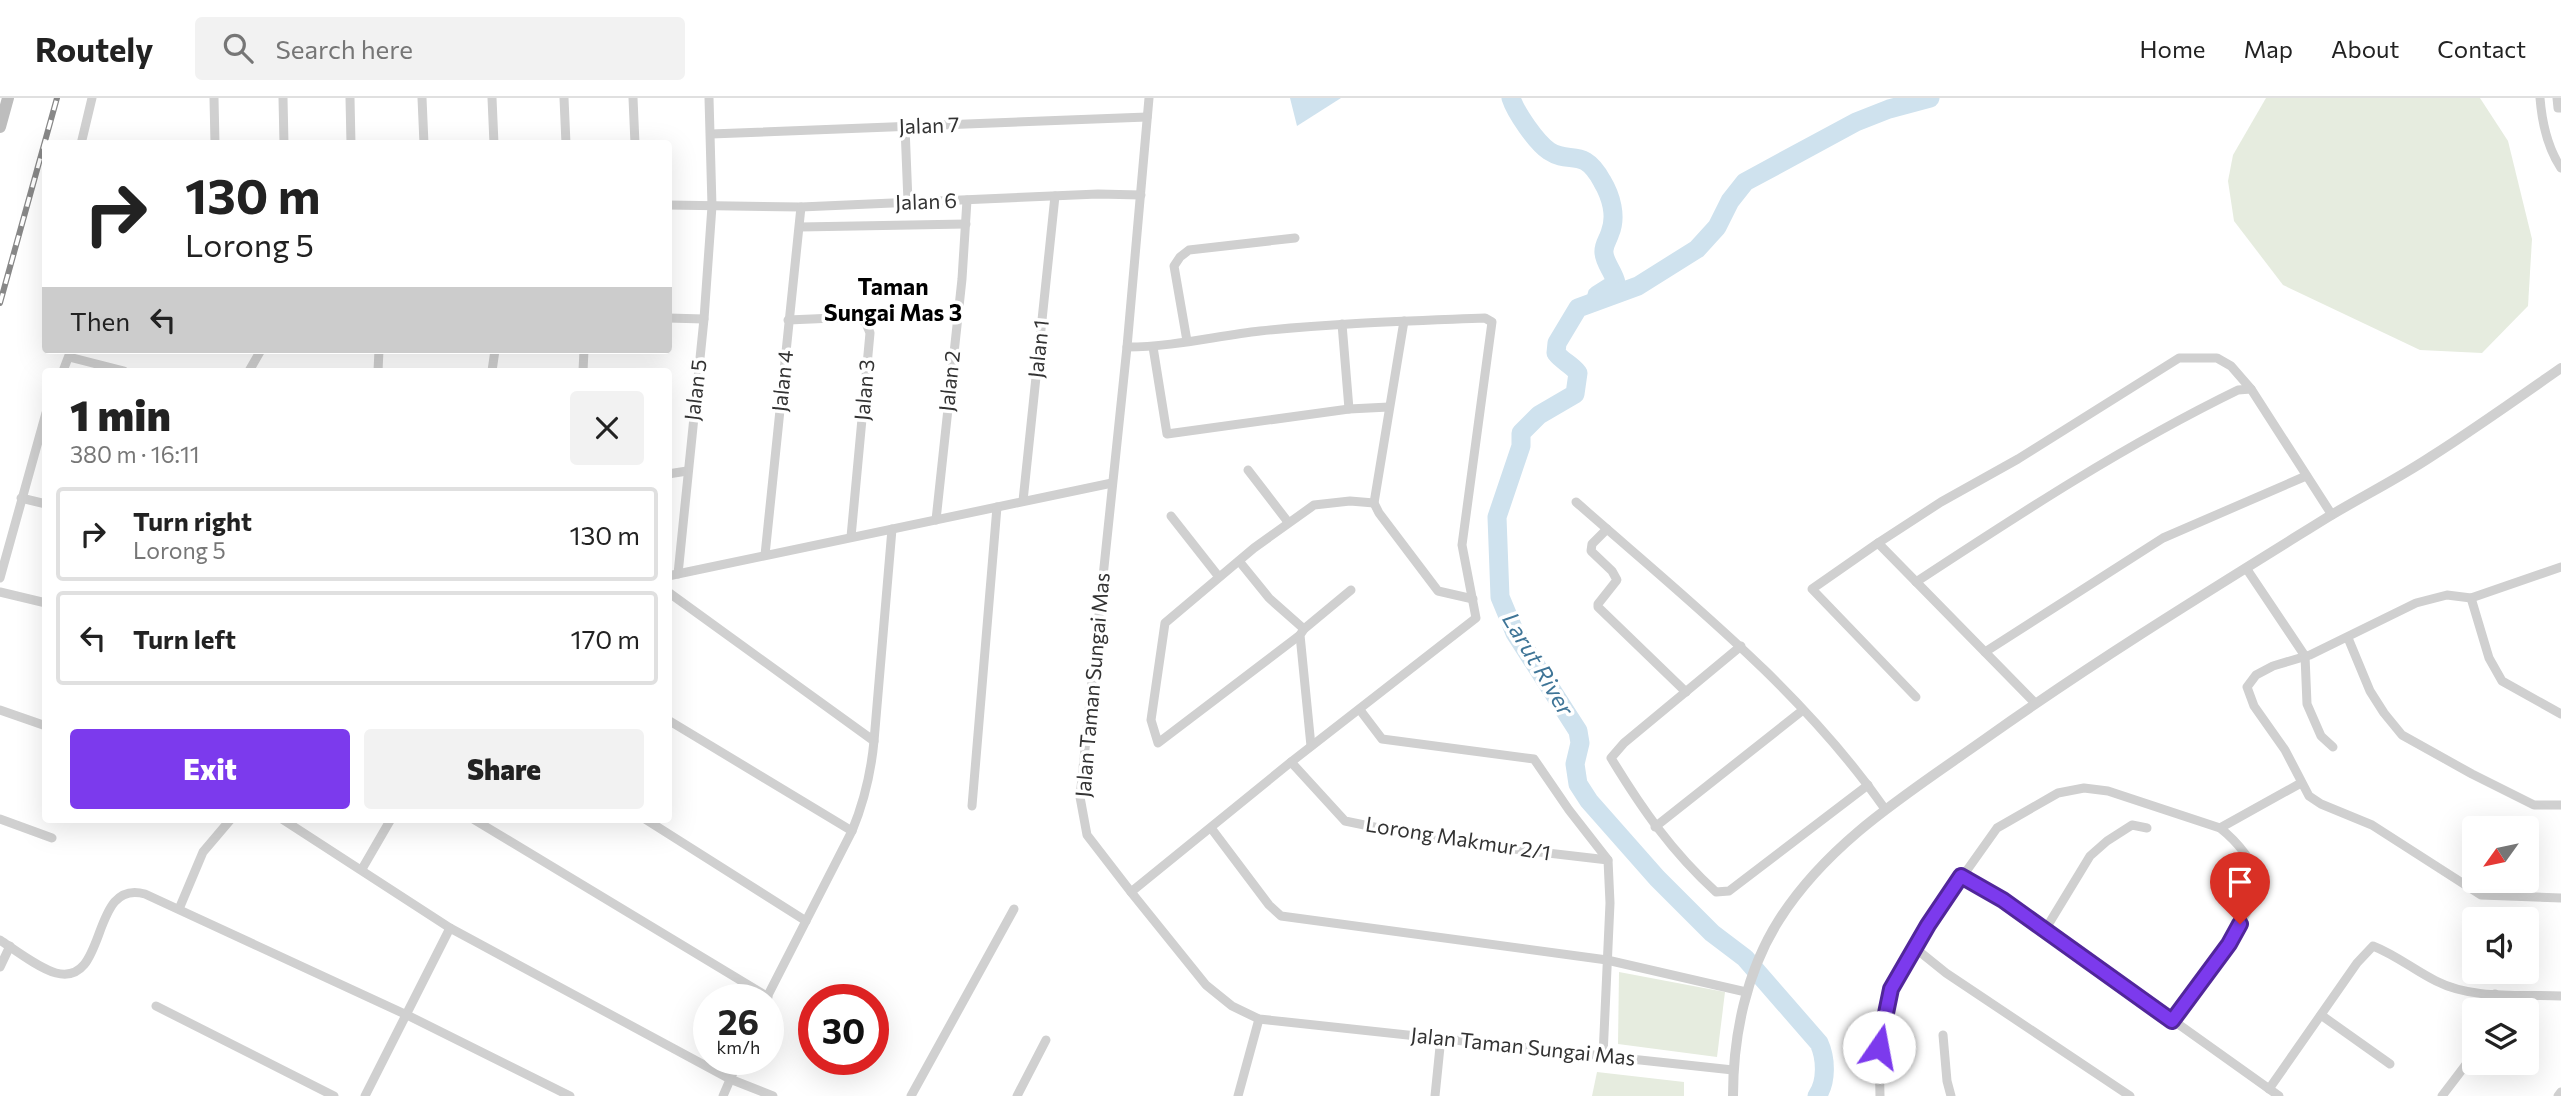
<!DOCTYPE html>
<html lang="en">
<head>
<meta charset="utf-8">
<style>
	body { margin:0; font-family:Commissioner,sans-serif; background:#f2f2f2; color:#222; height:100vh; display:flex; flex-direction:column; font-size:26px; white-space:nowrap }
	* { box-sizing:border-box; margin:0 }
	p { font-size:23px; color:#767676 }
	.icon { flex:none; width:38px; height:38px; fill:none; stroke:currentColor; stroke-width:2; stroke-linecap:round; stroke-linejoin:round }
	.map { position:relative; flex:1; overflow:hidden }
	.panel { position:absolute; left:42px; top:270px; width:630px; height:455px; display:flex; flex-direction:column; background:#fff; border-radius:7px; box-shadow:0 7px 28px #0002 }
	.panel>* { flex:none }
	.guide { position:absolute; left:42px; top:42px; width:630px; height:214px; border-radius:7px; box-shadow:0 7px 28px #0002; background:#fff; color:#222; overflow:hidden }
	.needle { width:46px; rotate:237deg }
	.fabs { position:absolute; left:2462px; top:718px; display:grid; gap:14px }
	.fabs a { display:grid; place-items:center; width:77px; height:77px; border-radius:7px; background:#fff; box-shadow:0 7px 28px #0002; font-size:35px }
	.speed { position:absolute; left:693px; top:886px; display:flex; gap:14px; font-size:35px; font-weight:700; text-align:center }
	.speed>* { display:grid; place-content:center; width:91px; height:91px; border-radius:50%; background:#fff; box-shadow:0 7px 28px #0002; line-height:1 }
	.speed small { font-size:18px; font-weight:400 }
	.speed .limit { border:10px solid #d22; background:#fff; color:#111 }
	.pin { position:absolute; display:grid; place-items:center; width:60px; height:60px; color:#fff; margin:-72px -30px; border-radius:50% 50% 50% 0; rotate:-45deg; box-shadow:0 0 7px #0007 }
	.pin .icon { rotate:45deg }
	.me { position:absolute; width:77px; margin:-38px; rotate:12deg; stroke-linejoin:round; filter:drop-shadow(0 0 5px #0008) }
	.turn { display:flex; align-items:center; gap:24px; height:147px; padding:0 28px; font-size:32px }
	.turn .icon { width:91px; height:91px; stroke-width:2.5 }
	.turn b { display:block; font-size:49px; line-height:60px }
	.then { display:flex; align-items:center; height:66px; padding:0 28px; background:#0003; gap:14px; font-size:26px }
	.round { display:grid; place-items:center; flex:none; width:74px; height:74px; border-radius:7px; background:#f2f2f2 }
	.overview { display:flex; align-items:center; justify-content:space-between; height:119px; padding:0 28px }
	h1 { font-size:42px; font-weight:800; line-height:52px }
	.primary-button { display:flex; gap:14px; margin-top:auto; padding:14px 28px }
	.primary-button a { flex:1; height:80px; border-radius:7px; background:#7c3aed; color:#fff; font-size:28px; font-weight:800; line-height:80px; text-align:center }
	.primary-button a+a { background:#f2f2f2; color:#222 }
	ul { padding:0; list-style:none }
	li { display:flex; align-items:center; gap:21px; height:94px; margin:0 14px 10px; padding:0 14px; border:4px solid #e0e0e0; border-radius:7px }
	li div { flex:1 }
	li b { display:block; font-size:26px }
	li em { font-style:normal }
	header { display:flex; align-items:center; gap:42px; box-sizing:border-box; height:98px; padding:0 35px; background:#fff; border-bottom:2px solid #e0e0e0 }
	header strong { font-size:33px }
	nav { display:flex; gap:38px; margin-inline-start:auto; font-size:24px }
	.search { width:490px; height:63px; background:#f2f2f2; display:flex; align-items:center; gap:18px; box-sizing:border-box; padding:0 24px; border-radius:7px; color:#767676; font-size:26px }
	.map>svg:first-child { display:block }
	.green { fill:#e6ecdf }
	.water { fill:#cfe2ee }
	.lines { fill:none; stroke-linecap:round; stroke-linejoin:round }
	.river { stroke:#cfe2ee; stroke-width:19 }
	.minor { stroke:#d0d0d0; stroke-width:9 }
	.tertiary { stroke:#d0d0d0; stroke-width:10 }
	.secondary { stroke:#bdbdbd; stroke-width:12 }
	.rail-casing { stroke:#888; stroke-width:6 }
	.rail { stroke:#fff; stroke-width:3.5; stroke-dasharray:10; stroke-linecap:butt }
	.route-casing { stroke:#51269a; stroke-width:18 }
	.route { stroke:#7c3aed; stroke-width:12 }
	.labels { text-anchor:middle; stroke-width:7; stroke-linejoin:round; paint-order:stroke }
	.street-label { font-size:21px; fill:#333; stroke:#fff }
	.neighbourhood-label { font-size:23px; font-weight:bold; fill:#000; stroke:#fff }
	.water-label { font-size:23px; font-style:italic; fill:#3f7597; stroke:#fff }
</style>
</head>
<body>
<header>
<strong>Routely</strong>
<div class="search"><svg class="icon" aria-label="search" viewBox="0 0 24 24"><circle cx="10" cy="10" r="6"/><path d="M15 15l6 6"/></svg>Search here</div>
<nav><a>Home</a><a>Map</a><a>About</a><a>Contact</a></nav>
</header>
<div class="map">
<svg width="2561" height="998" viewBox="0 0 2561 998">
	<rect width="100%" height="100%" fill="#fff"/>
	<g class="green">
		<polygon points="2266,0 2480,0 2508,43 2532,141 2528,208 2482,255 2420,252 2283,187 2234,123 2228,83 2233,57"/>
		<polygon points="1619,874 1725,894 1717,959 1618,946"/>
		<polygon points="1597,974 1684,984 1684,998 1592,998"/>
	</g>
	<polygon class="water" points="1290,0 1341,0 1297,28"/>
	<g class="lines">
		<g class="river">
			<path d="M 1511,0 C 1516,15 1536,44 1549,53 C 1570,67 1583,48 1602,83 C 1611,98 1617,118 1610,135 C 1608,142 1603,147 1604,155 C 1605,166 1614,174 1616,185 L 1597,197"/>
			<path d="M 1817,998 C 1827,984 1826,960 1819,945 L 1745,860 L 1712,835 L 1657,780 L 1589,703 L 1578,686 L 1575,666 L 1580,645 L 1578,633 L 1515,535 L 1500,499 L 1497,419 L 1521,348 L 1521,335 L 1539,317 L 1575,296 L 1578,275 C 1571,266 1563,264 1556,255 L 1557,245 L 1578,210 L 1638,188 L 1697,151 L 1717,129 L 1730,103 L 1745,84 L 1856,24 L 1889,11 L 1930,0"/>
		</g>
		<g class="minor">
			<polyline points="214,0 215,46"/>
			<polyline points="283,0 284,46"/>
			<polyline points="350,0 351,46"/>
			<polyline points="422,0 424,46"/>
			<polyline points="492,0 494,46"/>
			<polyline points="564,0 566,46"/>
			<polyline points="633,0 635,46"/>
			<polyline points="1149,0 1127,249 1080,699 1087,737 1131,794 1206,887 1232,908 1259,921 1733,972"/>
			<path d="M 2540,0 C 2542,25 2547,49 2561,70"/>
			<polyline points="2557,0 2558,10 2561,10"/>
			<polyline points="905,29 908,104"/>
			<polyline points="711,36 1147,19"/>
			<polyline points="81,46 92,0"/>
			<polyline points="668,107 801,109 1098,96 1141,97"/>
			<polyline points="800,129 966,126"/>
			<polyline points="668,220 704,221"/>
			<polyline points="788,222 858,219 866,225 870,235 851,439"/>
			<polyline points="1404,223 1374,405 1379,415 1438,493 1473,501"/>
			<polyline points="1342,226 1349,311"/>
			<polyline points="1187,243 1174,168 1180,159 1189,152 1295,140"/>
			<path d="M 1127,249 C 1172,249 1216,238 1260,233 C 1335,225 1410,223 1485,220 L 1492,224 L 1462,447 L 1476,520 L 1291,664 L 1131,794"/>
			<polyline points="1153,249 1167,336 1349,311 1389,309"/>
			<polyline points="69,259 124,273"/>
			<polyline points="63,273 71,252"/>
			<polyline points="249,273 261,252"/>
			<polyline points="378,273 379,252"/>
			<polyline points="492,273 495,252"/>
			<polyline points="583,273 584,252"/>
			<polyline points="1248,372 1288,424"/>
			<polyline points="668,376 687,373"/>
			<polyline points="21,400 46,406"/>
			<polyline points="1023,403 1055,98"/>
			<path d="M 1576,404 C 1684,499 1801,591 1885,711"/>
			<polyline points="1171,418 1219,479"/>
			<polyline points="936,422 962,181 967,102"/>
			<polyline points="1607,431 1592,446 1591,453 1612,473 1617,482 1598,506 1598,509 1686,594"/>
			<polyline points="1878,445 1941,404 2018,361 2179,260 2217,260 2231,268 2251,291"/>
			<polyline points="765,457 801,109"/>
			<polyline points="1239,463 1269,500 1304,531"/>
			<polyline points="2561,469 2471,500 2447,497 2416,505 2310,557 2273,568 2256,577 2247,589 2254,608 2285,652 2309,698 2321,706 2372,727 2481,797 2561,800"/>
			<polyline points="2246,470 2305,558 2307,606 2321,638 2333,649"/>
			<polyline points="678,476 704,221 712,108 709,0"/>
			<polyline points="668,478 1112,385"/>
			<polyline points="0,480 46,315"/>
			<path d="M 1916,484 C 2021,415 2125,347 2238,292 L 2251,291 L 2332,417"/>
			<polyline points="0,494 46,505"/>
			<polyline points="668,494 874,643 892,431"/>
			<polyline points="2471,500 2489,560 2502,583 2561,616"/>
			<polyline points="1300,537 1158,645 1151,622 1165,525 1254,450 1314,407 1350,403 1374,405"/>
			<polyline points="2348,540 2370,593 2384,615 2402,637 2472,676 2534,707 2561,707"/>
			<path d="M 1741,548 L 1624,645 L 1611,660 C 1642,711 1672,754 1716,794 L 1729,793 L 1868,687"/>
			<polyline points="1985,554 2163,440 2306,378"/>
			<polyline points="1916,599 1812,491 1878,445 2035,605"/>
			<polyline points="0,612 46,628"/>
			<polyline points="1360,612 1382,641 1534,661 1569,712 1608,762 1610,805 1603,958"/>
			<polyline points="668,622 852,733"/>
			<polyline points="1311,648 1300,537 1304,531 1351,492"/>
			<polyline points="1291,664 1345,723 1437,742 1608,762"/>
			<polyline points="972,708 997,409"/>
			<polyline points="0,721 52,740"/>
			<polyline points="282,721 450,830 730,981 773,998"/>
			<polyline points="473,721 768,899"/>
			<polyline points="645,721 806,823"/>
			<polyline points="1655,729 1803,612"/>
			<polyline points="1211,730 1269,807 1281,818 1607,862 1746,894"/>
			<polyline points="2220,730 2301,685"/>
			<polyline points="362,771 391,721"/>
			<polyline points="1961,778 2003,801 2279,998"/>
			<polyline points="179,811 203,754 231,721"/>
			<polyline points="2045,832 2090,758 2107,743 2132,727 2147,730"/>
			<path d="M 0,842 C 15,852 40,871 56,875 C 109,889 89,780 145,796 L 407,917 L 570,998"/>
			<polyline points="1915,850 1946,875 2130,998"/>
			<polyline points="0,869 10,848"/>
			<polyline points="2495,896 2495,912"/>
			<path d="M 766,901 L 852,733 C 864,704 871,675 874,643"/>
			<polyline points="156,908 334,998"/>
			<polyline points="2321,917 2390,966"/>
			<polyline points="1943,937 1947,983 1951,998"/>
			<path d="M 2269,991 L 2357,865 L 2373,848 C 2396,857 2414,872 2436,883 C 2473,902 2520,896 2561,898"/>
			<polyline points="365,998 450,830"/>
			<polyline points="723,998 739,961"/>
			<polyline points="911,998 1014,811"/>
			<polyline points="1017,998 1046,942"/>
			<polyline points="1238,998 1259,921"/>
			<polyline points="1435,998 1441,939"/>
			<path d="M 1880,998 L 1879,949 L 1891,891 L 1928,827 L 1997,730 L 2058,695 L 2084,690 L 2108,693 L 2220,730 C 2238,744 2255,766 2262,787 L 2229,846 L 2172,923"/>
			<polyline points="2442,998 2474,956"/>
			<polyline points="2558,998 2561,994"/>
		</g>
		<path class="tertiary" d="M 1733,998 C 1733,938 1746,874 1779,822 C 1829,743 1910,694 1985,641 C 2096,562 2212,491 2328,419 C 2363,398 2399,380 2432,358 C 2476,330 2518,300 2561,270"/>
		<polyline class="secondary" points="0,29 8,0"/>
		<g class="rail-casing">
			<polyline id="rail" points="0,205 57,0"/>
		</g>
		<use href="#rail" class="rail"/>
	</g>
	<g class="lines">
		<g class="route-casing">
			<polyline id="route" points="1879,949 1891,891 1928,827 1961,778 2003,802 2172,923 2229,846 2240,826"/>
		</g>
		<use href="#route" class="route"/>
	</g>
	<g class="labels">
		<g class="street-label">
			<text transform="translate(929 28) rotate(-2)" y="7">Jalan 7</text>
			<text transform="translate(926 104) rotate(-2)" y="7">Jalan 6</text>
			<text transform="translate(1039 251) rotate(-84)" y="7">Jalan 1</text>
			<text transform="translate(783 283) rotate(-84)" y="7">Jalan 4</text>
			<text transform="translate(950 283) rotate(-84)" y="7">Jalan 2</text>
			<text transform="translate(696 292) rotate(-83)" y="7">Jalan 5</text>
			<text transform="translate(865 292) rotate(-85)" y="7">Jalan 3</text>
			<text transform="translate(1093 587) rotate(-85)" y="7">Jalan Taman Sungai Mas</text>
			<text transform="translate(1458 741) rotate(9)" y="7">Lorong Makmur 2/1</text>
			<text transform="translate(1523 949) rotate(6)" y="7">Jalan Taman Sungai Mas</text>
		</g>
		<g class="neighbourhood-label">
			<text x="893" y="197">Taman<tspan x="893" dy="26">Sungai Mas 3</tspan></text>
		</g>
		<g class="water-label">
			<text transform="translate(1538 566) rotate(59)" y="8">Larut River</text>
		</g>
	</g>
</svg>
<div class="fabs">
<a><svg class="needle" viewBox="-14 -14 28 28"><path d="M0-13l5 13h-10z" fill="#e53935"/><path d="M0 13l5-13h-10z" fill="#767676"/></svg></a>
<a><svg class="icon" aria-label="sound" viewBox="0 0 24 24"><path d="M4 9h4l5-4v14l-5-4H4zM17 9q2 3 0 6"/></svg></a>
<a><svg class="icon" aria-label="layers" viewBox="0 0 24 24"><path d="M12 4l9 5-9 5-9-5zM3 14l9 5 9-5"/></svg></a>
</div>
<div class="speed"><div>26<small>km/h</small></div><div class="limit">30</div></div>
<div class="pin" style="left:2240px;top:826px;background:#d93025"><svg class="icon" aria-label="arrive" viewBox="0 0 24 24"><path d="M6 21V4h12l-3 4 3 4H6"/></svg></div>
<svg class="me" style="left:1879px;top:949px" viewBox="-20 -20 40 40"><circle r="19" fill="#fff"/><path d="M0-13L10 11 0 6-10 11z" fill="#7c3aed"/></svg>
<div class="guide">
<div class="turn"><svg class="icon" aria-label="right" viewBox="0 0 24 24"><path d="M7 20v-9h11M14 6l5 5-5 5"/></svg><div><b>130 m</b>Lorong 5</div></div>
<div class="then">Then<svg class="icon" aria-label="left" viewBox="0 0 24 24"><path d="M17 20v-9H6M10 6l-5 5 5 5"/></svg></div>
</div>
<section class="panel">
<div class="overview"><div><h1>1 min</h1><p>380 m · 16:11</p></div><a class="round"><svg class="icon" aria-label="close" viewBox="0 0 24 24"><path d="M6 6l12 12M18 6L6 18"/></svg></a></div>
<ul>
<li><svg class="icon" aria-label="right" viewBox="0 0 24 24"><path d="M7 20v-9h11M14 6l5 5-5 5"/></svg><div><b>Turn right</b><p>Lorong 5</p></div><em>130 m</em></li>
<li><svg class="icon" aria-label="left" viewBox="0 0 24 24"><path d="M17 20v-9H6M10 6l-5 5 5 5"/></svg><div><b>Turn left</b></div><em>170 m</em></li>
</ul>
<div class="primary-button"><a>Exit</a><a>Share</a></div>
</section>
</div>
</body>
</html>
